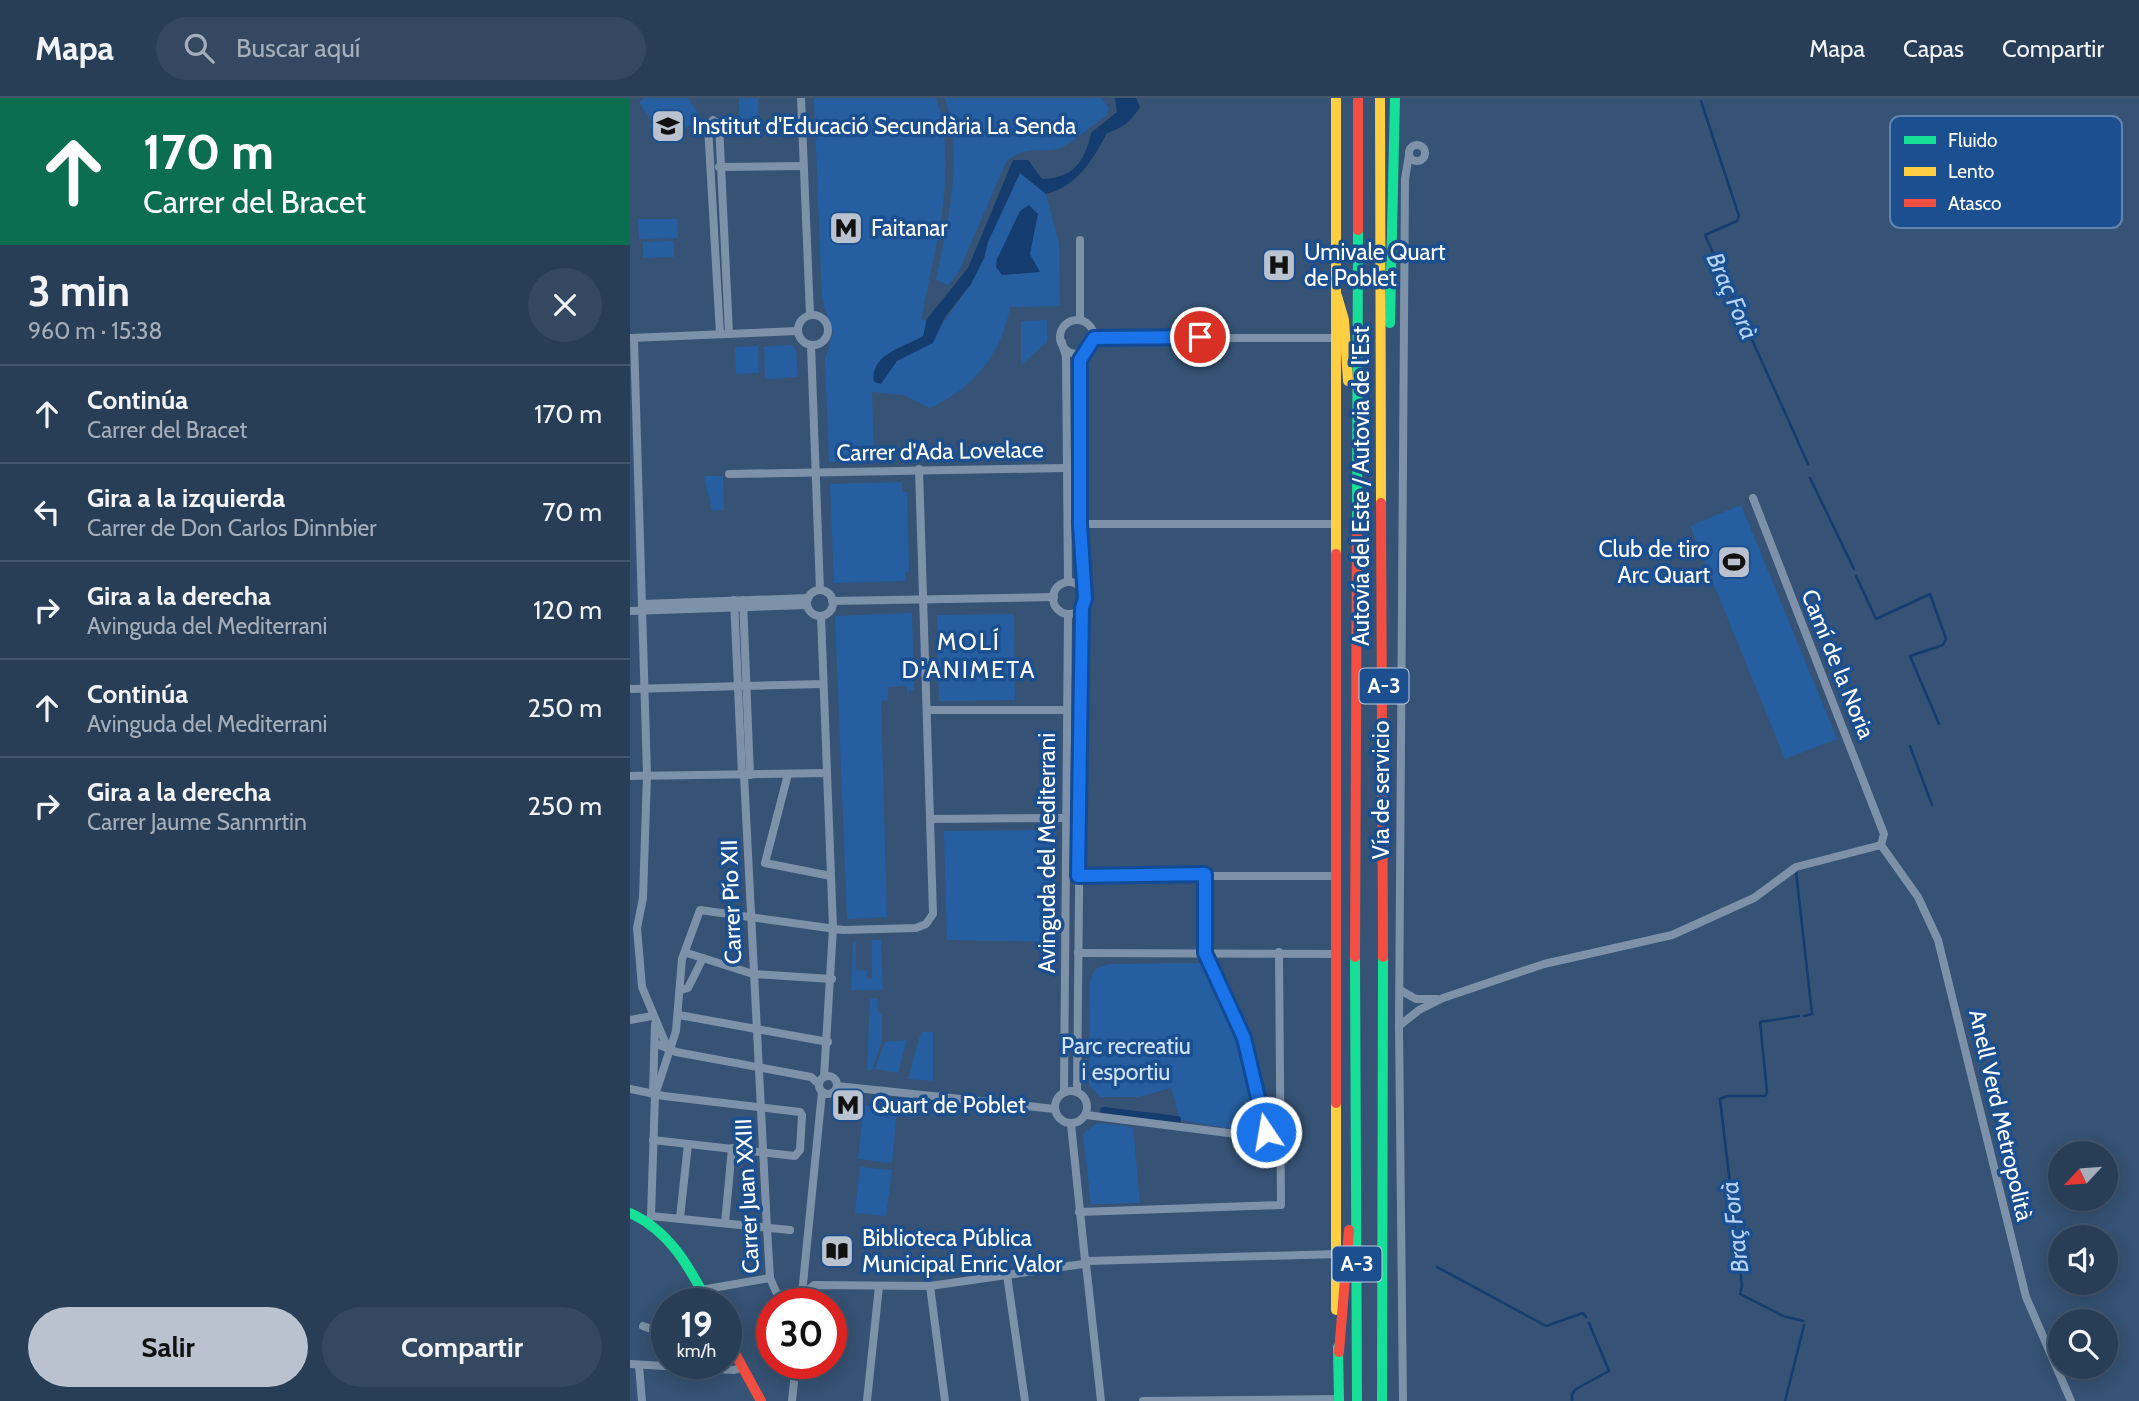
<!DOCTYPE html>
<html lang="es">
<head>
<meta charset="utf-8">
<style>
	body { margin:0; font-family:Cabin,sans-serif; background:#344961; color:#f1f3f6; height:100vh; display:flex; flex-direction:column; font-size:26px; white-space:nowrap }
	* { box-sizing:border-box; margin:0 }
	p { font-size:23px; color:#a5aeba }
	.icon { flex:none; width:38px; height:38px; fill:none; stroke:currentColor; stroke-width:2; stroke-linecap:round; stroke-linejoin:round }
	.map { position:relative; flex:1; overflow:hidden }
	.panel { display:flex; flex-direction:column; background:#283e57; width:630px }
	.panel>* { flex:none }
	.hud { background:#0b6e4f; color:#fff; overflow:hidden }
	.needle { width:46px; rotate:244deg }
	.fabs { position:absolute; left:1418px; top:1043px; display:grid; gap:14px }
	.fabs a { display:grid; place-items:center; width:70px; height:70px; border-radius:50%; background:#283e57; box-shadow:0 4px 18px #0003,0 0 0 2px #44576d; font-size:35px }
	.speed { position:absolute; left:21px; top:1190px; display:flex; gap:14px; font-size:35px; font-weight:700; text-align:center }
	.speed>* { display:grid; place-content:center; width:91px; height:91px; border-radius:50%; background:#283e57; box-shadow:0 4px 18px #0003,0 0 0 2px #44576d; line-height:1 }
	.speed small { font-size:18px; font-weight:400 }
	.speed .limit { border:10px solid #d22; background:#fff; color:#111 }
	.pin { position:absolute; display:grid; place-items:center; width:60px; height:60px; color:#fff; margin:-30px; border:4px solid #fff; border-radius:50%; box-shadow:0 2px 7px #0007 }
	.me { position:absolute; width:77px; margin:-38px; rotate:348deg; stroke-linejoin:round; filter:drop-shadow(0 0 5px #0008) }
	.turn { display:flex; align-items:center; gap:24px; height:147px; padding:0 28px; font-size:32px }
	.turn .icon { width:91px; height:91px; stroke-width:2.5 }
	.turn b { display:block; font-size:49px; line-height:60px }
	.round { display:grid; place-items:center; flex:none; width:74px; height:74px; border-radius:37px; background:#344961 }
	.overview { display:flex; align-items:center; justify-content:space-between; height:119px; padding:0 28px }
	h1 { font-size:42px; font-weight:700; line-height:52px }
	.action { display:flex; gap:14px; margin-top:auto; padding:14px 28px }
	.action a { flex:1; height:80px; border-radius:42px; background:#b9c2ce; color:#111; font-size:28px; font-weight:700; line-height:80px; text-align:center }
	.action a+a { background:#344961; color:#f1f3f6 }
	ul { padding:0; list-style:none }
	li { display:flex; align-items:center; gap:21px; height:98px; padding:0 28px; border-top:2px solid #44576d }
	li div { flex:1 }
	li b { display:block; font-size:26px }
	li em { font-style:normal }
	header { display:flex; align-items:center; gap:42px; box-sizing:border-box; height:98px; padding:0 35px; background:#283e57; border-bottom:2px solid #44576d }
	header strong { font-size:33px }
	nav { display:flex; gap:38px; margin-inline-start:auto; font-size:24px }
	.search { width:490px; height:63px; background:#344961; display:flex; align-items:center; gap:18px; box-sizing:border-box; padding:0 24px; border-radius:38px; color:#a5aeba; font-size:26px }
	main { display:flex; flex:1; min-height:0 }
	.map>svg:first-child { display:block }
	.green { fill:#265fa1 }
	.water { fill:#153c6e }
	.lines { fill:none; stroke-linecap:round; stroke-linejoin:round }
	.stream { stroke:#153c6e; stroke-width:2.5 }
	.canal { stroke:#153c6e; stroke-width:8 }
	.street { stroke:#7d92a8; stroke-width:8 }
	.fast { stroke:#16e098; stroke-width:10 }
	.slow { stroke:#ffcf43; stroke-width:10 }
	.jam { stroke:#f24e42; stroke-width:10 }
	.route-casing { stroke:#114b97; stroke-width:18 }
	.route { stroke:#1a73e8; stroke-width:12 }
	.labels { text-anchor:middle; stroke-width:7; stroke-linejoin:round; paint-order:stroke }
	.shield { fill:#1b4f8f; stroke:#bbcadd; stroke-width:2 }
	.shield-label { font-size:21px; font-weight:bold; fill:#fff }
	.poi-label { font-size:23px; fill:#fff; stroke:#1b4f8f; text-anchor:start }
	.street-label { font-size:23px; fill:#fff; stroke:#1b4f8f }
	.park-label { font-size:23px; fill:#cfe3fa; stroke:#1b4f8f }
	.water-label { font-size:24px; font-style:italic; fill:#b5d3f5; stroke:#1b4f8f }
	.neighbourhood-label { font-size:24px; letter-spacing:2px; fill:#fff; stroke:#1b4f8f }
	.key { fill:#1b4f8f; stroke:#5f84b1; stroke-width:2 }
	.key-label { font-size:19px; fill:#fff }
</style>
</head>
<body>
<header>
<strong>Mapa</strong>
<div class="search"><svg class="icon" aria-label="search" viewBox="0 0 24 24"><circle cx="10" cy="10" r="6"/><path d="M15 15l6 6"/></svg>Buscar aquí</div>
<nav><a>Mapa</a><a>Capas</a><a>Compartir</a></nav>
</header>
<main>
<section class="panel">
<div class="hud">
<div class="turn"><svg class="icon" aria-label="ahead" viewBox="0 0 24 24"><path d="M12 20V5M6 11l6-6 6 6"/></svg><div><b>170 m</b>Carrer del Bracet</div></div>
</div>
<div class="overview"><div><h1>3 min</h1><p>960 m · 15:38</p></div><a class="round"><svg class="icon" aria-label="close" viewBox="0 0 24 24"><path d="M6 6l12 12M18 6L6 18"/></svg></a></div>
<ul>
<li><svg class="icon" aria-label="ahead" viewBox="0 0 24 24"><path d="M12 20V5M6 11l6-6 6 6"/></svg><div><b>Continúa</b><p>Carrer del Bracet</p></div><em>170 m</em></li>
<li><svg class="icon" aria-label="left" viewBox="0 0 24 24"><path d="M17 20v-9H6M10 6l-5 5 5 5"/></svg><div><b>Gira a la izquierda</b><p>Carrer de Don Carlos Dinnbier</p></div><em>70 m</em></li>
<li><svg class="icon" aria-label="right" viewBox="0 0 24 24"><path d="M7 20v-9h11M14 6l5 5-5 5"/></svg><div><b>Gira a la derecha</b><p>Avinguda del Mediterrani</p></div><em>120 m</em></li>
<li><svg class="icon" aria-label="ahead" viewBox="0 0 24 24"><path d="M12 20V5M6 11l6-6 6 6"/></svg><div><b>Continúa</b><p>Avinguda del Mediterrani</p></div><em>250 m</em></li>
<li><svg class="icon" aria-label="right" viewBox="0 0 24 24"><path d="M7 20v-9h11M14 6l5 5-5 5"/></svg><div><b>Gira a la derecha</b><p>Carrer Jaume Sanmrtin</p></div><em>250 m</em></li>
</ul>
<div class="action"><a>Salir</a><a>Compartir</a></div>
</section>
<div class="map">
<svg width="1509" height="1303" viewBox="0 0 1509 1303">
	<rect width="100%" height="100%" fill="#365274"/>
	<g class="green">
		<polygon points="14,0 58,0 71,20 31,46 19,27 23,24 9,4"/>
		<polygon points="109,0 128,0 129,30 109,30"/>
		<path d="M 184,0 L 306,0 C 329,70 305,151 291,221 L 312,226 L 341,186 L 354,160 L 358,144 L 390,75 L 416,96 L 429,146 L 430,208 L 380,209 C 372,255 343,291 300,310 L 274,297 L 242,294 L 244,362 L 199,364 L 195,261 L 203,235 L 192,201 Z"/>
		<path d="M 315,0 L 471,0 L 479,10 L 476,18 C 462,27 449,40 434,48 C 416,58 397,44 376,64 L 328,175 L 318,187 L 306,182 C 317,125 335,57 315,0 Z"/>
		<polygon points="8,121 47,121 48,140 9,141"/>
		<polygon points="44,143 44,159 13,160 13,144"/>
		<polygon points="417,222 417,244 391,267 391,223"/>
		<polygon points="161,247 166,252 168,279 135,281 134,249"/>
		<polygon points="128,248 129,275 106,276 105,249"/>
		<polygon points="74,378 93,378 94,412 82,412"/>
		<polygon points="272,384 272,394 277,394 279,473 275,474 275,483 204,485 200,386"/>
		<polygon points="1111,407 1207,641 1155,661 1060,428"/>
		<polygon points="282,515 284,592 279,593 277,602 277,588 258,589 258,602 251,603 257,819 217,821 205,518"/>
		<polygon points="384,516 385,602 309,603 307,517"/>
		<polygon points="425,732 424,844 317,842 314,733"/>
		<polygon points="242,842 251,842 253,892 221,892 223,843 226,843 226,872 237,873 237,880 242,881"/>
		<polygon points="577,865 611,939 633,1031 603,1031 550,1022 541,990 508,999 470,999 459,987 460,883 465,871 479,866"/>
		<polygon points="247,900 248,914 252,916 252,942 242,972 237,972 240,901"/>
		<polygon points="291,934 303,934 303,983 278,981"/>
		<polygon points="277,942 268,975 245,971 255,944"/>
		<polygon points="234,1007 267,1011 262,1065 228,1061"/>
		<polygon points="467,1025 503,1029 510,1105 461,1106 453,1036"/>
		<polygon points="230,1069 262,1072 256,1118 225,1115"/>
	</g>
	<g class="water">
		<path d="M 485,0 L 506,0 L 510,9 C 500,24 494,29 477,35 C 463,61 448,88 416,96 L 390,75 L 358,144 L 354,160 L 341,186 L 315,219 L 303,245 L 267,263 L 251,286 L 244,284 C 239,256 275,249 293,238 L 297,221 L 338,170 L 383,62 L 398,62 L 412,81 C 443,80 455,64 461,35 L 487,14 Z"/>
		<polygon points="399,107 408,116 400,156 410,174 372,177 366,169 367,161 390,113"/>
	</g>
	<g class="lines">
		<g class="stream">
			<polyline points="1071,3 1109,118 1107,123 1075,137 1178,366"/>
			<polyline points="1180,380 1224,471"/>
			<polyline points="1226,478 1246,521 1300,496 1316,541 1313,547 1280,558 1309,626"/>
			<polyline points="1280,648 1302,707"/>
			<polyline points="1166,774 1182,916 1174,918"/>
			<polyline points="1097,998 1090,1001 1112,1188 1110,1196 1153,1218 1173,1223"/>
			<polyline points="1099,998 1135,998 1137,994 1130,924 1169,918"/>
			<polyline points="807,1169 916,1228 953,1215 956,1219"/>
			<polyline points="942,1303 942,1296 946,1291 979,1273 959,1225"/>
			<polyline points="1155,1303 1174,1227"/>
		</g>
		<polyline class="canal" points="474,1013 547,1022"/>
		<g class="street">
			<polyline points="171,0 180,217"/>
			<circle cx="787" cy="55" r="8"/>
			<polyline points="89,69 173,68"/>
			<circle cx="183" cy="232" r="15"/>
			<polyline points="450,222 450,142"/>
			<circle cx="447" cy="239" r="17"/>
			<polyline points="90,236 78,28 83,22 89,26 99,236"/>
			<polyline points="0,240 167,233"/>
			<polyline points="4,240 17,677 13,800 7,830 12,889 38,951"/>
			<polyline points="464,240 707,240"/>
			<polyline points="432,244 436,259 438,484"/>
			<polyline points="181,247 190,492"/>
			<polyline points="99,376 435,370"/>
			<polyline points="1123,400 1254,736 1251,747"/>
			<polyline points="450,426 707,426"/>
			<circle cx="439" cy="500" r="16"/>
			<polyline points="453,492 450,270 454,254"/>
			<circle cx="190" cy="505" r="13"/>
			<polyline points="104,502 112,677"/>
			<polyline points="113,502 120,677"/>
			<polyline points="202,503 424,499"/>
			<polyline points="12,506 178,500"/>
			<polyline points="0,513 177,507"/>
			<polyline points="191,518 203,830 194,979"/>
			<polyline points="0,591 193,586"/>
			<polyline points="297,612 435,612"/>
			<polyline points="158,676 135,765 201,778"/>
			<polyline points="114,677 137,1130 140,1180 147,1196 169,1199 184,1187 300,1188 453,1166"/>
			<polyline points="0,678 197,675"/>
			<polyline points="300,721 437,720"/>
			<polyline points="1251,747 1288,799 1308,842 1396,1199 1441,1303"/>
			<polyline points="448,778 707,778"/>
			<polyline points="57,855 123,876 202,881"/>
			<polyline points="448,855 707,856"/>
			<polyline points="51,892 58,890 73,860"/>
			<polyline points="770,892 786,901 807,901"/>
			<polyline points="49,917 198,944"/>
			<polyline points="0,922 22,918"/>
			<polyline points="769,928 789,912 813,900 914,866 1042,837 1124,800 1166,769 1251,747"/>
			<polyline points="25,945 46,954 181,979 189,986"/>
			<circle cx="198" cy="987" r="9"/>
			<polyline points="207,988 425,1011"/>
			<polyline points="0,991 34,998 170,1014 172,1017 170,1052 165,1058 23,1042"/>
			<circle cx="441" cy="1009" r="16"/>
			<polyline points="23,993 25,926"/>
			<polyline points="434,994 438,516"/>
			<polyline points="447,994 452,510"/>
			<polyline points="456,1017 630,1039 636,1033 612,936 575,855 575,776"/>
			<polyline points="441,1026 455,1162"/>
			<polyline points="449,1114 651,1107 649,854"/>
			<polyline points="21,1118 160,1132"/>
			<polyline points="50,1120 58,1046"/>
			<polyline points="18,1123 21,1118 25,997 46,933 52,861 70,812 213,832 286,830 296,826 303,816 289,371"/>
			<polyline points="95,1125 102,1050"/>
			<polyline points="458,1163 707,1156"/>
			<polyline points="456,1166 471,1303"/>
			<polyline points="377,1177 395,1303"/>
			<polyline points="300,1188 315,1303"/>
			<polyline points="71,1192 140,1180"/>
			<polyline points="171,1206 192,994"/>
			<polyline points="13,1228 24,1232 37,1226"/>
			<polyline points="0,1266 104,1272 113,1269"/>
			<polyline points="9,1268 12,1303"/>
			<polyline points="162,1303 166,1265"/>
			<polyline points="237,1303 249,1188"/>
			<polyline points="513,1303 709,1301"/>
			<polyline points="773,1303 769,928 775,81 779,57"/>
		</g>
		<g class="fast">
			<polyline points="760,225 765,0"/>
			<polyline points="727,423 728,132"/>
			<polyline points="725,862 727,1303"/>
			<path d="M 0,1115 C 40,1133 59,1169 79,1206"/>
			<polyline points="708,1249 709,1303"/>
			<polyline points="752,1303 753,862"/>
		</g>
		<g class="slow">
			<polyline points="706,0 706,456"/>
			<polyline points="750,0 751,405"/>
			<polyline points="707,198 714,222 718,283"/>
			<polyline points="706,1005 706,1212"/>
		</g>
		<g class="jam">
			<polyline points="728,132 728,0"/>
			<polyline points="751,405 753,859"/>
			<polyline points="706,456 706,1005"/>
			<polyline points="725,859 727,423"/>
			<polyline points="96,1239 131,1303"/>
			<polyline points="709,1254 719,1132"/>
		</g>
	</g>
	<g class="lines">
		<g class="route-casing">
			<polyline id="route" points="570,239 464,240 450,262 450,426 455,501 452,510 448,778 575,776 575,855 614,940 636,1034"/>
		</g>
		<use href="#route" class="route"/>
	</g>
	<defs>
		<g id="school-square" transform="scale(1.75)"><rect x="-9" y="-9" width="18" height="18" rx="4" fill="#b9c2ce" stroke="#1b4f8f"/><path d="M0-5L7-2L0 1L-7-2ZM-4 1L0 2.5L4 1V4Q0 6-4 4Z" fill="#111"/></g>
		<g id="metro-square" transform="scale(1.75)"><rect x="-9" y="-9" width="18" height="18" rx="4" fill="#b9c2ce" stroke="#1b4f8f"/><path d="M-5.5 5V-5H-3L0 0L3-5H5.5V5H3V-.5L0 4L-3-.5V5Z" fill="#111"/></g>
		<g id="hospital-square" transform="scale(1.75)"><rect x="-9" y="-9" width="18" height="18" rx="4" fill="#b9c2ce" stroke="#1b4f8f"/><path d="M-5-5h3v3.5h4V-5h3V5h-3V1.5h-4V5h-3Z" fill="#111"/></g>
		<g id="stadium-square" transform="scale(1.75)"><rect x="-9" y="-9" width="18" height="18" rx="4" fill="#b9c2ce" stroke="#1b4f8f"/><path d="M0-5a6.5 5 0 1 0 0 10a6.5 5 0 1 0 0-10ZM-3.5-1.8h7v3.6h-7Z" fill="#111"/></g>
		<g id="library-square" transform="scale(1.75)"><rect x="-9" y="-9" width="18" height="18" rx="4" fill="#b9c2ce" stroke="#1b4f8f"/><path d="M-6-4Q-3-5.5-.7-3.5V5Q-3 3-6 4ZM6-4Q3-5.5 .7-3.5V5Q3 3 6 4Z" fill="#111"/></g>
	</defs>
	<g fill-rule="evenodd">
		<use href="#school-square" x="38" y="28"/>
		<use href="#metro-square" x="216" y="130"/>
		<use href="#hospital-square" x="649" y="167"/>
		<use href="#stadium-square" x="1104" y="464"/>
		<use href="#metro-square" x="218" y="1007"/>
		<use href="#library-square" x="207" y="1153"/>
	</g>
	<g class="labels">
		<g class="shield">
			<rect x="729.5" y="570.5" width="49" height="35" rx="5"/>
			<rect x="702.5" y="1148.5" width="49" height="35" rx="5"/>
		</g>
		<g class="shield-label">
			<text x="754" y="595">A-3</text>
			<text x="727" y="1173">A-3</text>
		</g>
		<g class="poi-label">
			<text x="62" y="36">Institut d'Educació Secundària La Senda</text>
			<text x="241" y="138">Faitanar</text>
			<text x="674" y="162">Umivale Quart<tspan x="674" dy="26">de Poblet</tspan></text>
			<text x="1080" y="459" text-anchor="end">Club de tiro<tspan x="1080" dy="26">Arc Quart</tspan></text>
			<text x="242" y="1015">Quart de Poblet</text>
			<text x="232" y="1148">Biblioteca Pública<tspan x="232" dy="26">Municipal Enric Valor</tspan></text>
		</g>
		<g class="street-label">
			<text transform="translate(310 353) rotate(-1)" y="8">Carrer d'Ada Lovelace</text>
			<text transform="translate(731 388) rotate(-90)" y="8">Autovía del Este / Autovia de l'Est</text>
			<text transform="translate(1208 566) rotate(68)" y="8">Camí de la Noria</text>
			<text transform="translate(751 692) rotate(-90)" y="8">Vía de servicio</text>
			<text transform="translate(417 755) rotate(-90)" y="8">Avinguda del Mediterrani</text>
			<text transform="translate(101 804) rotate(-92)" y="8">Carrer Pío XII</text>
			<text transform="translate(1371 1017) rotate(77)" y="8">Anell Verd Metropolità</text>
			<text transform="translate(117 1098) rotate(-93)" y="8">Carrer Juan XXIII</text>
		</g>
		<g class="park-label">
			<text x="496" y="956">Parc recreatiu<tspan x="496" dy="26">i esportiu</tspan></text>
		</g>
		<g class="water-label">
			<text transform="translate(1102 198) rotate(66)" y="8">Braç Forà</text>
			<text transform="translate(1105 1129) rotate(-97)" y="8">Braç Forà</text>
		</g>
		<g class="neighbourhood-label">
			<text x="339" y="552">MOLÍ<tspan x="339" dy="28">D'ANIMETA</tspan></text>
		</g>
	</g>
	<rect x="1260" y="18" width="232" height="112" rx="10" class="key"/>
	<rect x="1274" y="38" width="32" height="8" fill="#16e098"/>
	<rect x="1274" y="69" width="32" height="9" fill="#ffcf43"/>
	<rect x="1274" y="101" width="32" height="8" fill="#f24e42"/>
	<g class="key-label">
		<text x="1318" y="49">Fluido</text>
		<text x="1318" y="80">Lento</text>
		<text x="1318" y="112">Atasco</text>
	</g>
</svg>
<div class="fabs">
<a><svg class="needle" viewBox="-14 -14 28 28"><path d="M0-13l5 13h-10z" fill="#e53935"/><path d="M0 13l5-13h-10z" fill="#a5aeba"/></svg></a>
<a><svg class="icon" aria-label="sound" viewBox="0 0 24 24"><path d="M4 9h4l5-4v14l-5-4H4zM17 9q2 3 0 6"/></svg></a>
<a><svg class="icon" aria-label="search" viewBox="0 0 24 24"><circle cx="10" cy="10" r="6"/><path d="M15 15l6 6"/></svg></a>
</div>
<div class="speed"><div>19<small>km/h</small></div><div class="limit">30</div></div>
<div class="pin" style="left:570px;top:239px;background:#d93025"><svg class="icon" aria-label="arrive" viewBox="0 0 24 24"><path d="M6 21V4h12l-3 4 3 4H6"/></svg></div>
<svg class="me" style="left:636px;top:1034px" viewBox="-20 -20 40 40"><circle r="17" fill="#1a73e8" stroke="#fff" stroke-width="3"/><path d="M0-11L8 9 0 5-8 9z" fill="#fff"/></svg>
</div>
</main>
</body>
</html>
